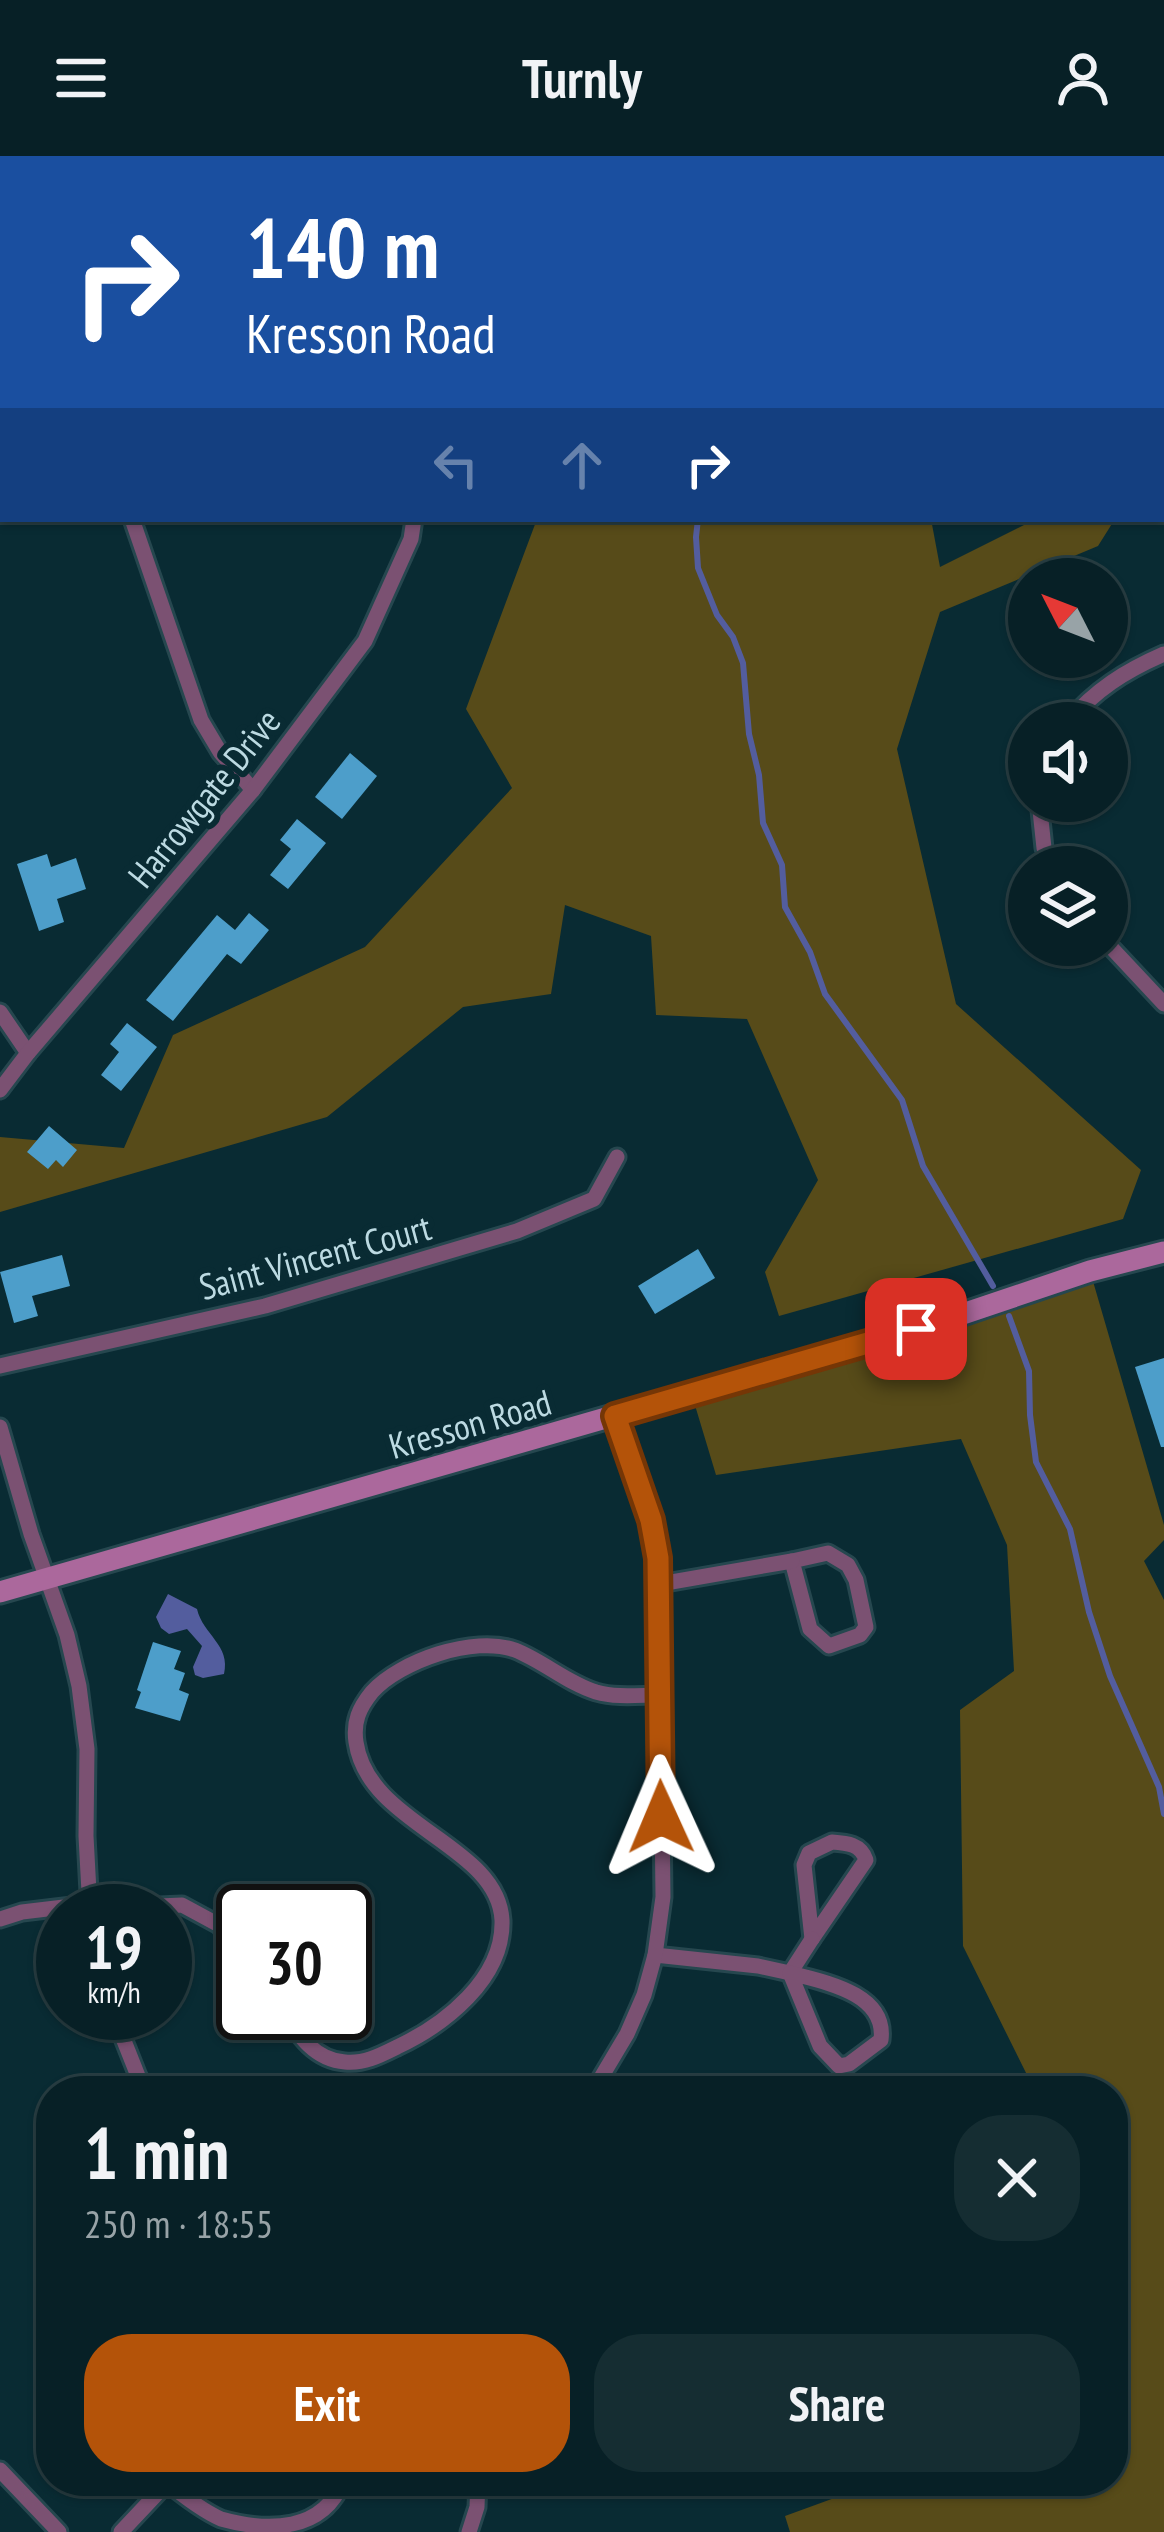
<!DOCTYPE html>
<html lang="en">
<head>
<meta charset="utf-8">
<style>
	body { margin:0; font-family:"PT Sans Narrow",sans-serif; background:#152d32; color:#f1f3f6; height:100vh; display:flex; flex-direction:column; font-size:45px; white-space:nowrap }
	* { box-sizing:border-box; margin:0 }
	p { font-size:39px; color:#98a3a7 }
	.icon { flex:none; width:66px; height:66px; fill:none; stroke:currentColor; stroke-width:2; stroke-linecap:round; stroke-linejoin:round }
	.map { position:relative; flex:1; overflow:hidden }
	.side { position:absolute; left:36px; top:1920px; width:1092px; height:420px; display:flex; flex-direction:column; background:#072026; border-radius:48px; box-shadow:0 3px 9px #0004,0 0 0 3px #283e43 }
	.side>* { flex:none }
	.top-card { position:absolute; left:0px; top:0px; width:1164px; height:366px; box-shadow:0 3px 9px #0004,0 0 0 3px #283e43; background:#1a4fa0; color:#fff; overflow:hidden }
	.needle { width:78px; rotate:312deg }
	.tools { position:absolute; left:1008px; top:402px; display:grid; gap:24px }
	.tools a { display:grid; place-items:center; width:120px; height:120px; border-radius:50%; background:#072026; box-shadow:0 3px 9px #0004,0 0 0 3px #283e43; font-size:60px }
	.speed { position:absolute; left:36px; top:1728px; display:flex; gap:24px; font-size:60px; font-weight:700; text-align:center }
	.speed>* { display:grid; place-content:center; width:156px; height:156px; border-radius:50%; background:#072026; box-shadow:0 3px 9px #0004,0 0 0 3px #283e43; line-height:1 }
	.speed small { font-size:30px; font-weight:400 }
	.speed .limit { border:6px solid #111; border-radius:18px; background:#fff; color:#111 }
	.pin { position:absolute; display:grid; place-items:center; width:102px; height:102px; color:#fff; margin:-51px; border-radius:24px; box-shadow:0 6px 18px #0006 }
	.me { position:absolute; width:132px; margin:-66px; rotate:359deg; stroke-linejoin:round; filter:drop-shadow(0 0 9px #0008) }
	.turn { display:flex; align-items:center; gap:42px; height:252px; padding:0 48px; font-size:54px }
	.turn .icon { width:156px; height:156px; stroke-width:2.5 }
	.turn b { display:block; font-size:84px; line-height:102px }
	.lanes { display:flex; align-items:center; height:114px; padding:0 48px; background:#0003; justify-content:center; gap:60px; direction:ltr }
	.lanes .off { opacity:.35 }
	.round { display:grid; place-items:center; flex:none; width:126px; height:126px; border-radius:48px; background:#152d32 }
	.overview { display:flex; align-items:center; justify-content:space-between; height:204px; padding:0 48px }
	h1 { font-size:72px; font-weight:800; line-height:90px }
	.primary-button { display:flex; gap:24px; margin-top:auto; padding:24px 48px }
	.primary-button a { flex:1; height:138px; border-radius:48px; background:#b45309; color:#fff; font-size:48px; font-weight:800; line-height:138px; text-align:center }
	.primary-button a+a { background:#152d32; color:#f1f3f6 }
	header { display:flex; justify-content:space-between; align-items:center; height:156px; padding:0 48px; background:#072026; font-size:54px; font-weight:800 }
	.map>svg:first-child { display:block }
	.green { fill:#574b19 }
	.water { fill:#535d9e }
	.lines { fill:none; stroke-linecap:round; stroke-linejoin:round }
	.stream { stroke:#535d9e; stroke-width:6 }
	.building { fill:#4d9eca }
	.street-casing { stroke:#26474f; stroke-width:21 }
	.secondary-casing { stroke:#26474f; stroke-width:27 }
	.street { stroke:#7b5172; stroke-width:15 }
	.secondary { stroke:#ab689c; stroke-width:21 }
	.route-casing { stroke:#753606; stroke-width:30 }
	.route { stroke:#b45309; stroke-width:21 }
	.labels { text-anchor:middle; stroke-width:12; stroke-linejoin:round; paint-order:stroke }
	.street-label { font-size:36px; fill:#bcdae2; stroke:#092b33 }
</style>
</head>
<body>
<header><svg class="icon" aria-label="menu" viewBox="0 0 24 24"><path d="M4 6h16M4 12h16M4 18h16"/></svg>Turnly<svg class="icon" aria-label="person" viewBox="0 0 24 24"><circle cx="12" cy="8" r="4"/><path d="M4 21q1-7 8-7t8 7"/></svg></header>
<div class="map">
<svg width="1164" height="2376" viewBox="0 0 1164 2376">
	<rect width="100%" height="100%" fill="#092b33"/>
	<g class="green">
		<polygon points="541,0 754,0 756,3 542,3"/>
		<polygon points="537,363 931,363 940,411 1036,363 1115,363 1098,390 940,456 897,593 956,848 1141,1014 1123,1063 779,1160 765,1116 818,1024 747,863 656,859 651,780 565,749 551,838 463,851 327,961 0,1056 0,981 124,992 173,879 365,791 512,632 466,553"/>
		<polygon points="1090,1115 1164,1369 1164,1384 1144,1405 1164,1444 1164,2376 790,2376 785,2360 881,2325 1113,2325 1113,1935 1035,1935 963,1790 960,1554 1014,1515 1007,1389 961,1283 716,1319 691,1236"/>
	</g>
	<path class="water" d="M 168,1438 L 197,1453 C 203,1479 231,1489 224,1518 L 203,1522 L 195,1519 L 193,1511 L 202,1490 L 187,1473 L 169,1478 L 161,1472 L 156,1461 Z"/>
	<g class="lines">
		<g class="stream">
			<polyline points="660,0 662,3"/>
			<polyline points="698,363 696,381 698,412 717,459 733,481 743,507 749,578 759,619 763,667 782,709 785,751 810,796 825,838 902,944 923,1010 993,1130"/>
			<polyline points="1009,1160 1029,1215 1030,1259 1036,1306 1070,1373 1089,1456 1110,1520 1159,1631 1164,1658"/>
		</g>
	</g>
	<g class="building">
		<polygon points="350,597 377,620 342,663 315,641"/>
		<polygon points="297,663 326,687 288,733 270,719 291,693 280,684"/>
		<polygon points="47,698 51,711 76,702 86,733 57,743 64,766 39,775 17,708"/>
		<polygon points="249,757 269,774 241,808 227,798 173,865 146,844 217,759 235,774"/>
		<polygon points="127,867 157,891 121,935 101,919 119,896 110,888"/>
		<polygon points="49,970 77,994 63,1011 56,1004 48,1013 27,996"/>
		<polygon points="698,1093 715,1122 655,1158 638,1130"/>
		<polygon points="62,1099 70,1130 32,1140 38,1160 14,1167 0,1116"/>
		<polygon points="1164,1202 1164,1291 1161,1291 1135,1211"/>
		<polygon points="153,1486 181,1495 174,1513 185,1517 179,1534 189,1538 180,1565 135,1552 141,1536 137,1534"/>
	</g>
	<g class="lines">
		<g class="street-casing">
			<g id="street">
				<polyline points="334,0 335,3"/>
				<polyline points="898,0 899,3"/>
				<polyline points="64,3 69,0"/>
				<polyline points="0,38 3,37"/>
				<polyline points="1161,141 1164,140"/>
				<polyline points="132,363 201,564 220,596 253,634"/>
				<path d="M 1067,567 C 1095,534 1125,515 1164,498"/>
				<polyline points="1039,645 1044,692 1052,711"/>
				<polyline points="1107,787 1164,848"/>
				<polyline points="0,856 28,897"/>
				<polyline points="0,934 28,897 253,634 365,485 411,383 414,363"/>
				<polyline points="0,1210 265,1150 517,1075 594,1043 617,1001"/>
				<polyline points="0,1271 31,1378 67,1479 79,1530 87,1593 86,1680 90,1755"/>
				<polygon points="828,1397 848,1409 856,1424 866,1471 860,1479 829,1490 810,1473 792,1405"/>
				<polyline points="660,1428 792,1405"/>
				<path d="M 832,1686 C 847,1687 861,1688 866,1704 L 812,1783 L 804,1709 L 809,1697 Z"/>
				<polyline points="0,1763 22,1756 89,1748 136,1751 182,1749 219,1769 243,1800"/>
				<polyline points="655,1799 758,1810 790,1817 812,1783"/>
				<path d="M 790,1817 C 824,1826 887,1837 881,1884 L 849,1908 L 839,1910 L 820,1890 Z"/>
				<polyline points="113,1857 138,1920 146,1935"/>
				<path d="M 284,1857 C 299,1880 315,1904 345,1906 C 364,1908 381,1899 397,1891 C 444,1869 504,1823 502,1764 C 498,1688 368,1670 356,1586 C 353,1566 359,1552 372,1536 C 400,1505 474,1479 515,1494 C 543,1505 567,1527 596,1536 C 617,1542 639,1539 660,1539"/>
				<polyline points="593,1935 627,1878 644,1839 655,1799 663,1741 659,1402 651,1364 615,1260"/>
				<polyline points="0,2314 59,2376"/>
				<path d="M 165,2325 C 182,2339 201,2354 221,2363 C 268,2376 323,2376 343,2325"/>
				<polyline points="121,2376 167,2327"/>
				<polyline points="469,2376 477,2351 478,2325"/>
			</g>
		</g>
		<g class="secondary-casing">
			<polyline id="secondary" points="0,1436 933,1168 1090,1115 1164,1096"/>
		</g>
		<use href="#street" class="street"/>
		<use href="#secondary" class="secondary"/>
	</g>
	<g class="lines">
		<g class="route-casing">
			<polyline id="route" points="661,1661 658,1402 651,1364 615,1260 916,1173"/>
		</g>
		<use href="#route" class="route"/>
	</g>
	<g class="labels">
		<g class="street-label">
			<text transform="translate(204 642) rotate(-51)" y="13">Harrowgate Drive</text>
			<text transform="translate(315 1101) rotate(-15)" y="13">Saint Vincent Court</text>
			<text transform="translate(470 1268) rotate(-16)" y="13">Kresson Road</text>
		</g>
	</g>
</svg>
<div class="tools">
<a><svg class="needle" viewBox="-14 -14 28 28"><path d="M0-13l5 13h-10z" fill="#e53935"/><path d="M0 13l5-13h-10z" fill="#98a3a7"/></svg></a>
<a><svg class="icon" aria-label="sound" viewBox="0 0 24 24"><path d="M4 9h4l5-4v14l-5-4H4zM17 9q2 3 0 6"/></svg></a>
<a><svg class="icon" aria-label="layers" viewBox="0 0 24 24"><path d="M12 4l9 5-9 5-9-5zM3 14l9 5 9-5"/></svg></a>
</div>
<div class="speed"><div>19<small>km/h</small></div><div class="limit">30</div></div>
<div class="pin" style="left:916px;top:1173px;background:#d93025"><svg class="icon" aria-label="arrive" viewBox="0 0 24 24"><path d="M6 21V4h12l-3 4 3 4H6"/></svg></div>
<svg class="me" style="left:661px;top:1661px" viewBox="-20 -20 40 40"><path d="M0-17L14 15 0 8-14 15z" fill="#b45309" stroke="#fff" stroke-width="4"/></svg>
<div class="top-card">
<div class="turn"><svg class="icon" aria-label="right" viewBox="0 0 24 24"><path d="M7 20v-9h11M14 6l5 5-5 5"/></svg><div><b>140 m</b>Kresson Road</div></div>
<div class="lanes"><svg class="icon off" aria-label="left" viewBox="0 0 24 24"><path d="M17 20v-9H6M10 6l-5 5 5 5"/></svg><svg class="icon off" aria-label="ahead" viewBox="0 0 24 24"><path d="M12 20V5M6 11l6-6 6 6"/></svg><svg class="icon" aria-label="right" viewBox="0 0 24 24"><path d="M7 20v-9h11M14 6l5 5-5 5"/></svg></div>
</div>
<section class="side">
<div class="overview"><div><h1>1 min</h1><p>250 m · 18:55</p></div><a class="round"><svg class="icon" aria-label="close" viewBox="0 0 24 24"><path d="M6 6l12 12M18 6L6 18"/></svg></a></div>
<div class="primary-button"><a>Exit</a><a>Share</a></div>
</section>
</div>
</body>
</html>
